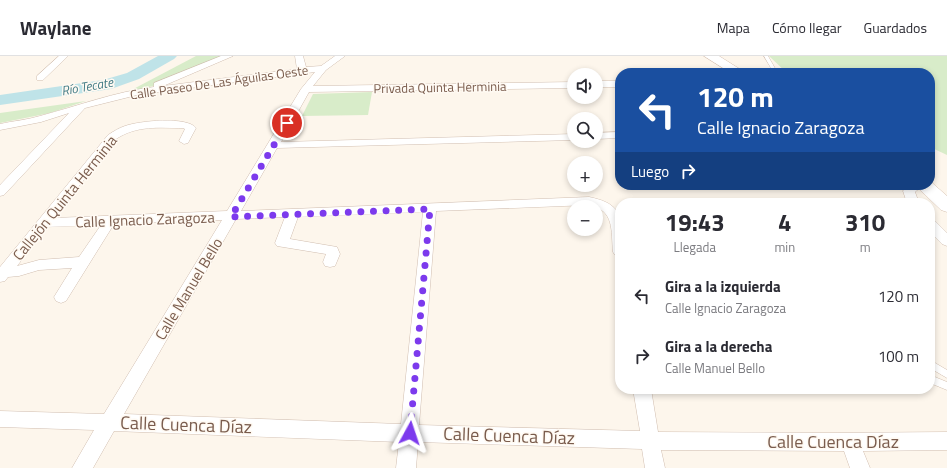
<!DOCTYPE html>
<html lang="es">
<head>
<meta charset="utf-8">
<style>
	body { margin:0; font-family:"Titillium Web",sans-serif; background:#f7f7f7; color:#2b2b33; height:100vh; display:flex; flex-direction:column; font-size:15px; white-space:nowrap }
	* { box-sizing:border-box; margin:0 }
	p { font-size:13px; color:#7c7c81 }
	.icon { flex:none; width:22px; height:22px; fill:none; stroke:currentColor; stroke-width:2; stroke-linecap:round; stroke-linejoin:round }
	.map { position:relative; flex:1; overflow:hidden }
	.drawer { position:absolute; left:615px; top:142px; width:320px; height:196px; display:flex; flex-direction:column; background:#fff; border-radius:16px; box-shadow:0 2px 6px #0003 }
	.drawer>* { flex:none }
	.guide { position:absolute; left:615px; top:12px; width:320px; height:122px; border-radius:16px; box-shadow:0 2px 6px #0003; background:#1a4fa0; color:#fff; overflow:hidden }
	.tools { position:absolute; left:567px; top:12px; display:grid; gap:8px }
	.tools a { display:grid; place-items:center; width:36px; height:36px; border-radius:50%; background:#fff; box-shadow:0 2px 6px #0003; font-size:20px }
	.pin { position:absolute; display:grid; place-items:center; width:34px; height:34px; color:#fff; margin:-17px; border:2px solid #fff; border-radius:50%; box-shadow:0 1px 4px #0007 }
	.me { position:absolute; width:44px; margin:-22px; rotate:5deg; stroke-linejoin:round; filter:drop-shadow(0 0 3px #0008) }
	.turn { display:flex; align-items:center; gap:14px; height:84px; padding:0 16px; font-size:18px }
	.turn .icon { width:52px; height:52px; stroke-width:2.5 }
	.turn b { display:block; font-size:28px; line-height:34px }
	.then { display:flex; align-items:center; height:38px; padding:0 16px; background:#0003; gap:8px; font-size:15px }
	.eta { display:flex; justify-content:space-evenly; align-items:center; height:68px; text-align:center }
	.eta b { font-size:24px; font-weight:700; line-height:28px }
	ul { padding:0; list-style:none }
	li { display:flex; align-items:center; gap:12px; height:60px; padding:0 16px }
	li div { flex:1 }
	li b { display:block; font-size:15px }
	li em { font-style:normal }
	header { display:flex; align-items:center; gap:24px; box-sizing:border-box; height:56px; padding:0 20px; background:#fff; border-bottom:1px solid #e1e1e2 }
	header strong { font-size:19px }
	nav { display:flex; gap:22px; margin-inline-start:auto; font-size:14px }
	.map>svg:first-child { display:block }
	.green { fill:#d8ecc9 }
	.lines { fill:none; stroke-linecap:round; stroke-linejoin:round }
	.river { fill:#bfe3e8; fill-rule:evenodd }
	.lane-casing { stroke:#d1beb0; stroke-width:1 }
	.street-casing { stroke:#d1beb0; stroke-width:1 }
	.secondary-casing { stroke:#d6c0b0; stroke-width:1 }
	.lane { fill:#fff; fill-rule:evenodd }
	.street { fill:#fff; fill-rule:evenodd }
	.secondary { fill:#fff; fill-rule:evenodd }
	.route { stroke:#7c3aed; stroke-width:7; stroke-dasharray:0 12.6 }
	.labels { text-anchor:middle; stroke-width:3; stroke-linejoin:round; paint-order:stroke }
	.far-street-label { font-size:13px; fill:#7a5c4d; stroke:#fffaf3 }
	.far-water-label { font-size:13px; font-style:italic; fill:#437c86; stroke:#fffaf3 }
	.street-label { font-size:15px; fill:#7a5c4d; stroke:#fffaf3 }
	.near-street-label { font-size:18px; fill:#7a5c4d; stroke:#fffaf3 }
</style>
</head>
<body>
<header>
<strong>Waylane</strong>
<nav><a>Mapa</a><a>Cómo llegar</a><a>Guardados</a></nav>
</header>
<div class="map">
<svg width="947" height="412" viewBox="0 0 947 412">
	<rect width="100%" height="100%" fill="#fdf6ec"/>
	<g class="green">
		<polygon points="196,0 229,0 160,28 122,39"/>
		<polygon points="769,0 947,0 947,99 930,91 930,17 787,17"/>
		<polygon points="372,36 368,59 302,60 313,38"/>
		<polygon points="86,45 50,57 0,67 0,57"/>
	</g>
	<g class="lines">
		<polygon class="river" points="158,0 177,0 174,3 139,23 111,33 0,49 0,39 103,24 127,17"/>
		<g class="lane-casing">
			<g id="lane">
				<polygon points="764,0 768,0 776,14 775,17 771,17 772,14"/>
				<polygon points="930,304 947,314 947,322 930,312"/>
				<polygon points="930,319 947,326 947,334 930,327"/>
			</g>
		</g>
		<g class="street-casing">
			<g id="street">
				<polygon points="59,0 68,0 43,24 37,24 37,20"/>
				<path d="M 221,0 L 233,0 L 163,30 L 297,13 L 295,0 L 303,0 L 306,11 L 321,10 L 335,0 L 345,0 L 326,14 L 313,30 L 574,26 L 574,32 L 309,36 L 281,86 L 574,78 L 574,84 L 277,92 L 241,155 L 589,141 C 629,149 620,167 620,201 L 615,199 L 613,196 C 611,175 615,154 589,149 L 436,155 L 419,369 L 640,375 L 633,333 L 651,333 L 658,376 L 829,377 L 947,376 L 947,394 L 863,395 L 870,412 L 850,412 L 844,395 L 661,394 L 665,412 L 645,412 L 642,393 L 418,386 L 416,412 L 396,412 L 399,386 L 114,375 L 93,412 L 72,412 L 94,374 L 0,371 L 0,355 L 104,358 L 222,164 L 114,168 L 66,245 L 61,247 L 56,245 L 54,241 L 72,212 L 39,214 L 19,220 L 8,221 L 5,225 L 0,226 L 0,211 L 108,79 C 114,75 119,72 125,70 C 139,65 187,60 196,72 L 188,87 L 184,88 L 179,85 L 185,73 L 183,72 C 159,72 137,69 116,83 L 54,162 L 227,155 L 301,33 L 315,16 L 137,39 L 85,52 L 4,139 L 0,140 L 0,129 L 69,57 L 41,66 L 0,74 L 0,68 C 13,65 27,64 40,60 C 78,50 114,36 154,31 L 154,27 ZM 423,156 L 401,368 L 124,358 L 236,163 L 285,161 L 275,187 L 277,190 L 326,198 L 323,206 L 325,210 L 330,211 L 335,210 L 340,198 L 337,191 L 290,183 L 298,161 ZM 101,169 L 79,201 L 39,204 L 17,210 L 47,171 Z"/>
				<rect x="596" y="25" width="24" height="6"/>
				<polygon points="620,76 620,82 596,83 596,77"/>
				<polygon points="909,129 923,129 915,136 919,147 907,147 903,135"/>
				<polygon points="930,164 935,165 947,177 947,190 942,188 930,176"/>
			</g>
		</g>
		<g class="secondary-casing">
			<g id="secondary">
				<polygon points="704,0 719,0 746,17 731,17"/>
				<polygon points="930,125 947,140 947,156 941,154 915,129 930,129"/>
			</g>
		</g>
		<use href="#lane" class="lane"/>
		<use href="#street" class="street"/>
		<use href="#secondary" class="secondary"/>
	</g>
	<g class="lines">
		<polyline class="route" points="287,67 231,161 430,153 410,377"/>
	</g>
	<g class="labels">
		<g class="far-street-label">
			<text transform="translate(219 26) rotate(-8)" y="5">Calle Paseo De Las Águilas Oeste</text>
			<text transform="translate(440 31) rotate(-1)" y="5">Privada Quinta Herminia</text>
		</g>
		<g class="far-water-label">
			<text transform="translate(87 30) rotate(-10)" y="5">Río Tecate</text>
		</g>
		<g class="street-label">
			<text transform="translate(65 142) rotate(-51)" y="5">Callejón Quinta Herminia</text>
			<text transform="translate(145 164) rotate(-2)" y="5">Calle Ignacio Zaragoza</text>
			<text transform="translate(189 233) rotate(-59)" y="5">Calle Manuel Bello</text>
		</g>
		<g class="near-street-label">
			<text transform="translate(186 369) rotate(2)" y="6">Calle Cuenca Díaz</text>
			<text transform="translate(509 380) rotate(2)" y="6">Calle Cuenca Díaz</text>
			<text x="833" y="392">Calle Cuenca Díaz</text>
		</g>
	</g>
</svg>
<div class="tools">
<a><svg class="icon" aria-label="sound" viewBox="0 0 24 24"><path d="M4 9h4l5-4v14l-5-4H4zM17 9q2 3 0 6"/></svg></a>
<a><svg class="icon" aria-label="search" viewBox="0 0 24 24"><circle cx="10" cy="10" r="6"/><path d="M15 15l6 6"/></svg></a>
<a>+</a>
<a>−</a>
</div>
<div class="pin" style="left:287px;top:67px;background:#d93025"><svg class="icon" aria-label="arrive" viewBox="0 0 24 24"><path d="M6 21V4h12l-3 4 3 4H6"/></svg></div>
<svg class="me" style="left:410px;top:377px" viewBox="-20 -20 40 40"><path d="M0-17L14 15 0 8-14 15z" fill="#7c3aed" stroke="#fff" stroke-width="4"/></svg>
<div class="guide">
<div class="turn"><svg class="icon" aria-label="left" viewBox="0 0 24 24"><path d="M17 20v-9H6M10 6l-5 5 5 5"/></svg><div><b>120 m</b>Calle Ignacio Zaragoza</div></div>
<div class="then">Luego<svg class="icon" aria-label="right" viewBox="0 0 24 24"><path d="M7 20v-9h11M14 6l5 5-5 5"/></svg></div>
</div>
<section class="drawer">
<div class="eta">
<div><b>19:43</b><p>Llegada</p></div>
<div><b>4</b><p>min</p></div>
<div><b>310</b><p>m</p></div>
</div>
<ul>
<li><svg class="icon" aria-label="left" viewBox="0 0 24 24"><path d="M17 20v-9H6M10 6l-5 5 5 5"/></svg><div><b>Gira a la izquierda</b><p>Calle Ignacio Zaragoza</p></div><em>120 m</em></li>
<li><svg class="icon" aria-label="right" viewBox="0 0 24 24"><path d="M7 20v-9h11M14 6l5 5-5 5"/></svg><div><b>Gira a la derecha</b><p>Calle Manuel Bello</p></div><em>100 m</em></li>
</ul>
</section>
</div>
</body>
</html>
